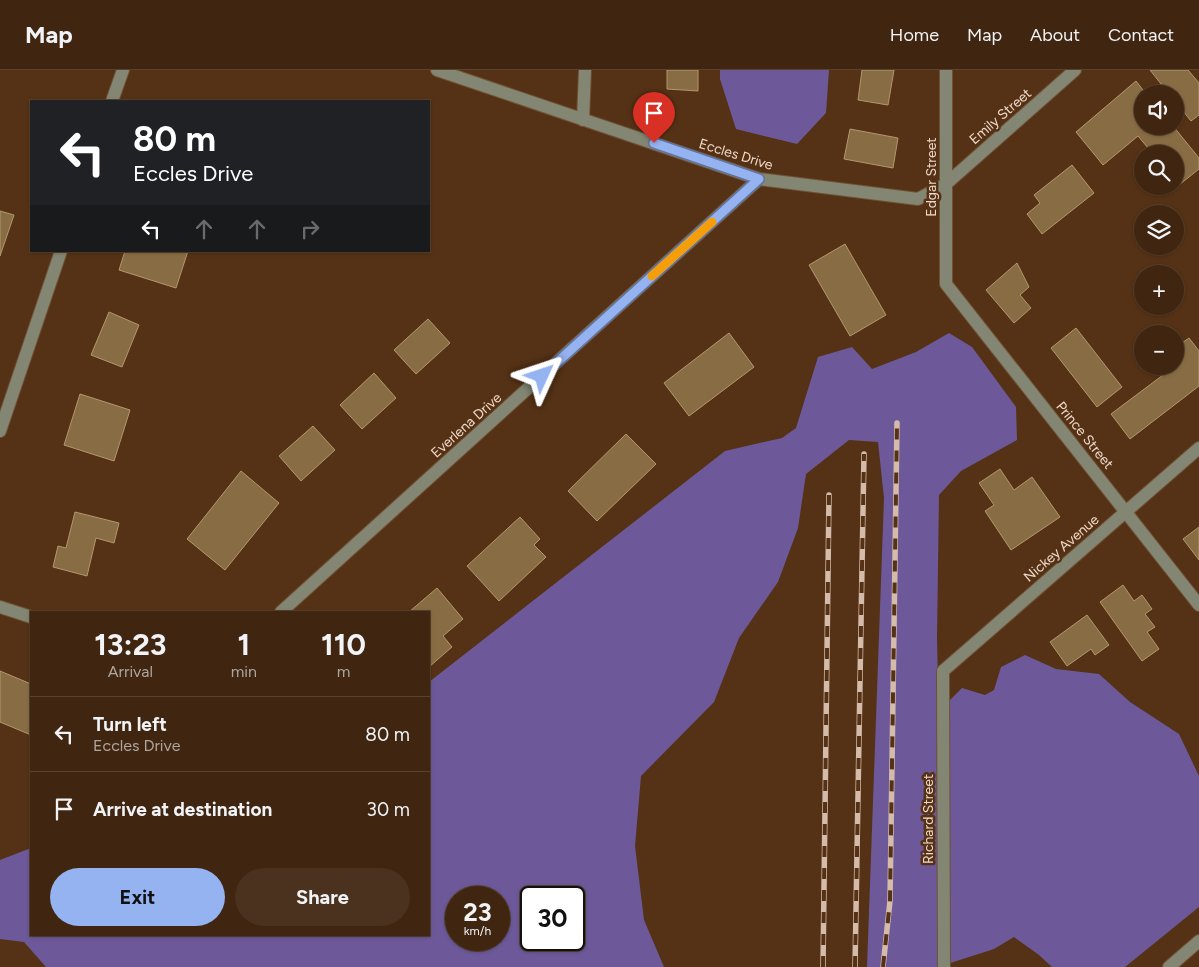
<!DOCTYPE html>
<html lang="en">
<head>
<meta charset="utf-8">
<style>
	body { margin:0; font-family:Figtree,sans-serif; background:#4b321e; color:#f1f3f6; height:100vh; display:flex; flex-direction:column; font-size:19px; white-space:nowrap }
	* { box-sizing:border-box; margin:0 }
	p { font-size:16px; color:#aea59f }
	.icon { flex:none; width:28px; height:28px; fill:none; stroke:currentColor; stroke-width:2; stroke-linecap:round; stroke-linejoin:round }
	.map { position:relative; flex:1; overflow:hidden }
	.drawer { position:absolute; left:30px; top:541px; width:400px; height:325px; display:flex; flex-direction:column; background:#402610; border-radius:0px; box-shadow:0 1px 4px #0004,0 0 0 1px #594330 }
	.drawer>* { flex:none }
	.banner { position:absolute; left:30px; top:30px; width:400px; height:152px; border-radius:0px; box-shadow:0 1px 4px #0004,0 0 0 1px #594330; background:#202124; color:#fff; overflow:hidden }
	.controls { position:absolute; left:1134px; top:15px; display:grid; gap:10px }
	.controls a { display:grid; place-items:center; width:50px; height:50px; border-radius:50%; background:#402610; box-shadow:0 1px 4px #0004,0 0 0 1px #594330; font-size:25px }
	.speed { position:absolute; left:445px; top:816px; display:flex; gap:10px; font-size:25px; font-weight:700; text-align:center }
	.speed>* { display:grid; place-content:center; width:65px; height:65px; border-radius:50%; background:#402610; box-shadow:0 1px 4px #0004,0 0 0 1px #594330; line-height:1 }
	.speed small { font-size:12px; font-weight:400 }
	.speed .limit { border:2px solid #111; border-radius:8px; background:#fff; color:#111 }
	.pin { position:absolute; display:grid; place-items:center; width:42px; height:42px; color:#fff; margin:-51px -21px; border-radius:50% 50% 50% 0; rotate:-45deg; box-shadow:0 0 5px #0007 }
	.pin .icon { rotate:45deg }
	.me { position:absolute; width:55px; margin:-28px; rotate:48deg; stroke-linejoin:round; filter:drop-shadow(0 0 4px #0008) }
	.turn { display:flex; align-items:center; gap:18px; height:105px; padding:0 20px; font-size:22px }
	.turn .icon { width:65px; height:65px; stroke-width:2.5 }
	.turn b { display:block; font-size:35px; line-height:42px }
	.lanes { display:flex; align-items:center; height:48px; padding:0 20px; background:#0003; justify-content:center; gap:25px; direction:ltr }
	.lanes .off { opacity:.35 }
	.eta { display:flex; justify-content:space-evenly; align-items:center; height:85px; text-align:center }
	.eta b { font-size:30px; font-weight:700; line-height:35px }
	.button { display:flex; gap:10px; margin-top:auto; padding:10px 20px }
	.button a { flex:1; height:58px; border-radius:30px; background:#95b2f1; color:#111; font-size:20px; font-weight:700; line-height:58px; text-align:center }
	.button a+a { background:#4b321e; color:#f1f3f6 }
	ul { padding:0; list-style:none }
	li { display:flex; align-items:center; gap:15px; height:75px; padding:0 20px; border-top:1px solid #594330 }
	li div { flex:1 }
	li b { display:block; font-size:19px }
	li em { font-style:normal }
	header { display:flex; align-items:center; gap:30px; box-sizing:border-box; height:70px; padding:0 25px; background:#402610; border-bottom:1px solid #594330 }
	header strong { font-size:24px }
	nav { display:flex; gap:28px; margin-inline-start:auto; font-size:18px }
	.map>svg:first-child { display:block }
	.forest { fill:#6d5999; fill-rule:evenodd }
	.building { fill:#886d44; stroke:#b3976d }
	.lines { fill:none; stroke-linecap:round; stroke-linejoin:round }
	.minor-casing { stroke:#715035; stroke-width:14 }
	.minor { stroke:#828672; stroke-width:12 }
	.rail-casing { stroke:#d5bcaa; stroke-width:5.5 }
	.rail { stroke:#553215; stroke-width:4; stroke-dasharray:11; stroke-linecap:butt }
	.route-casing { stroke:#61749d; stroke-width:12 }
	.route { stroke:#95b2f1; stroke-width:9 }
	.slow { stroke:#f59e0b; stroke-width:9 }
	.labels { text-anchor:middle; stroke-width:5; stroke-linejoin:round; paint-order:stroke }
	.street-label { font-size:14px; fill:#f0d9c9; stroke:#553215 }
</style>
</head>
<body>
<header>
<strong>Map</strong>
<nav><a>Home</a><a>Map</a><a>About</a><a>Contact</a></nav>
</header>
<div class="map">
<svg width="1199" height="897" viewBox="0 0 1199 897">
	<rect width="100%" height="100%" fill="#553215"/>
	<g class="forest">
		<polygon points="720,0 829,0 826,43 797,74 736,59 720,9"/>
		<path d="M 949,263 L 972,277 L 1016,337 L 1017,370 L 961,401 L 939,425 L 937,568 L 943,848 L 943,637 L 962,618 L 985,625 L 994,620 L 1001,597 L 1025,585 L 1056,599 L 1099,604 L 1130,632 L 1179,664 L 1199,706 L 1199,837 L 1125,897 L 1052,897 L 1039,885 L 1014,867 L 994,879 L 944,895 L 943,897 L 867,897 L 884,428 L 878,372 L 849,370 L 806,404 L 798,458 L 778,512 L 739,568 L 714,632 L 641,706 L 635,776 L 644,850 L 664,897 L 46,897 L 24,872 L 0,869 L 0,790 L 31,778 L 31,865 L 429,865 L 429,612 L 725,381 L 782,368 L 796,358 L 818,287 L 852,277 L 872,299 L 916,282 ZM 456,828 L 499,828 L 499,870 L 456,870 ZM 531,828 L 574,828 L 574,870 L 531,870 Z"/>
	</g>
	<g class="building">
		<polygon points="667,0 698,0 698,21 667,19"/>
		<polygon points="862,0 894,0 888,35 858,30"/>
		<polygon points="1150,0 1188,0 1199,13 1199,45 1191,51 1175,31 1175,24 1169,24"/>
		<polygon points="1136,11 1146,24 1142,24 1142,56 1173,56 1199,88 1199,99 1179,115 1175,110 1175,84 1153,84 1138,66 1103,95 1076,62"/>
		<polygon points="850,59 898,68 893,98 844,89"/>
		<polygon points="1072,95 1094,123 1042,164 1027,144 1040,133 1034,125"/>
		<polygon points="0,141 14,145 0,186"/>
		<polygon points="845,174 886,245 850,266 809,195"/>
		<polygon points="125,181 188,181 176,218 119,200"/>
		<polygon points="1017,193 1029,217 1020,225 1031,238 1014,253 986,220"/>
		<polygon points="109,242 139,255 122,297 91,285"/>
		<polygon points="428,249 450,273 416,304 394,280"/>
		<polygon points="1076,258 1122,317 1097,337 1051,278"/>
		<polygon points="729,263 754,297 689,346 664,313"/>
		<polygon points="1189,268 1199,281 1199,316 1130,369 1111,344 1175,296 1175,278"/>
		<polygon points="374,303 396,328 362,359 340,335"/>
		<polygon points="80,324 130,340 114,391 64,375"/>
		<polygon points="313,356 335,380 301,411 279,386"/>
		<polygon points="626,364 656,394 597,451 568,421"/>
		<polygon points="1000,399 1014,420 1032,407 1060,447 1011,480 985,441 994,435 979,413"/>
		<polygon points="241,401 279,433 225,500 187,469"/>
		<polygon points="75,442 119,453 114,473 96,468 87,506 53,497 58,476 66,478"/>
		<polygon points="520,447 540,469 534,475 546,487 499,531 467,496"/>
		<polygon points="1199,457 1199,490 1183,469"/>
		<polygon points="1123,515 1134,531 1142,525 1152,539 1145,544 1155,557 1147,562 1159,579 1142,591 1100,532"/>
		<polygon points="437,518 463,549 443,566 452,577 429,597 429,542 409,542"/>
		<polygon points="1087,545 1109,575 1095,585 1091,579 1067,596 1050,572"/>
		<polygon points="0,601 31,614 31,665 0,652"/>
	</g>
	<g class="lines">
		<g class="minor-casing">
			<g id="minor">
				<polyline points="437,0 759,109 918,129 946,114 1075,0"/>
				<polyline points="946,0 946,214 1199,535"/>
				<polyline points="112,31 123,0"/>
				<polyline points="583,50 585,0"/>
				<polyline points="0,361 61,181"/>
				<polyline points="0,537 31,547"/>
				<polyline points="281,542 759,109"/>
				<polyline points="944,897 943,601 1199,378"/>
				<polyline points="1169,897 1199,871"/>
			</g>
		</g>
		<use href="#minor" class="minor"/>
		<g class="rail-casing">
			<g id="rail">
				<polyline points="823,897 829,425"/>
				<polyline points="855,897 864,384"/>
				<polyline points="883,897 890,831 897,353"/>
			</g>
		</g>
		<use href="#rail" class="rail"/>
	</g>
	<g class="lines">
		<g class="route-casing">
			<polyline id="route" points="542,306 759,109 654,73"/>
		</g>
		<use href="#route" class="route"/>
		<polyline class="slow" points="652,206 712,152"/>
	</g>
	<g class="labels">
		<g class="street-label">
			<text transform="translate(1000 46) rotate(-41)" y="5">Emily Street</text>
			<text transform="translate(736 84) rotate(17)" y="5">Eccles Drive</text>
			<text transform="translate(931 107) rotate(-90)" y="5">Edgar Street</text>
			<text transform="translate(466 355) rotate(-42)" y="5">Everlena Drive</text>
			<text transform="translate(1085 365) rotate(51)" y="5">Prince Street</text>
			<text transform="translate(1061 478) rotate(-41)" y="5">Nickey Avenue</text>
			<text transform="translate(928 749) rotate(-90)" y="5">Richard Street</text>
		</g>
	</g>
</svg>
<div class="controls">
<a><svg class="icon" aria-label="sound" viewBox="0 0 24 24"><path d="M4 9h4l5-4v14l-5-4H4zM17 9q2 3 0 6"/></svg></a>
<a><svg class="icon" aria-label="search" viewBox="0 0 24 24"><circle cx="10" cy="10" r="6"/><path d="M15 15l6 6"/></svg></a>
<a><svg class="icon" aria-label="layers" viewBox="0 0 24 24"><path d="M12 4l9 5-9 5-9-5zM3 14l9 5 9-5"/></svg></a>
<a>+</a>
<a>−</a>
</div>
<div class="speed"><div>23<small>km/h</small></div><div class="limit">30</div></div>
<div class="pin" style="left:654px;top:73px;background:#d93025"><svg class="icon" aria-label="arrive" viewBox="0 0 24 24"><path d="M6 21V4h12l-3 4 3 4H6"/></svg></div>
<svg class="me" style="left:542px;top:306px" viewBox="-20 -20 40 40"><path d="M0-17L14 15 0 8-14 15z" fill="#95b2f1" stroke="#fff" stroke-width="4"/></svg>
<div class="banner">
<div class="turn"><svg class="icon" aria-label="left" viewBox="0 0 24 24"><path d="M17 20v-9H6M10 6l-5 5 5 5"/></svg><div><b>80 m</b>Eccles Drive</div></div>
<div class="lanes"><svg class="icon" aria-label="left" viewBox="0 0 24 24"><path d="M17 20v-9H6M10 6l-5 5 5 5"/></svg><svg class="icon off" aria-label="ahead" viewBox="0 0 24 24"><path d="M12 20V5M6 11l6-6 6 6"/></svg><svg class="icon off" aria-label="ahead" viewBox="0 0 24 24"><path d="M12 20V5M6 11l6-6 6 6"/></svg><svg class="icon off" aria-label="right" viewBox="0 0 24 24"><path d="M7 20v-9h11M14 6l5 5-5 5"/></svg></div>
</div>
<section class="drawer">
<div class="eta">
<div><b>13:23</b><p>Arrival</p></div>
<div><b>1</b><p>min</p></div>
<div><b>110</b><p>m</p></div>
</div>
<ul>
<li><svg class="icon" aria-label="left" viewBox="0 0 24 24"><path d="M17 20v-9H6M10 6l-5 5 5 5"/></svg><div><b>Turn left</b><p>Eccles Drive</p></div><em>80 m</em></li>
<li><svg class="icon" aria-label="arrive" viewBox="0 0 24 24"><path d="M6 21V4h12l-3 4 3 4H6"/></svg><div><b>Arrive at destination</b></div><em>30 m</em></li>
</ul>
<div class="button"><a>Exit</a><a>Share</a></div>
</section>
</div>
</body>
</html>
